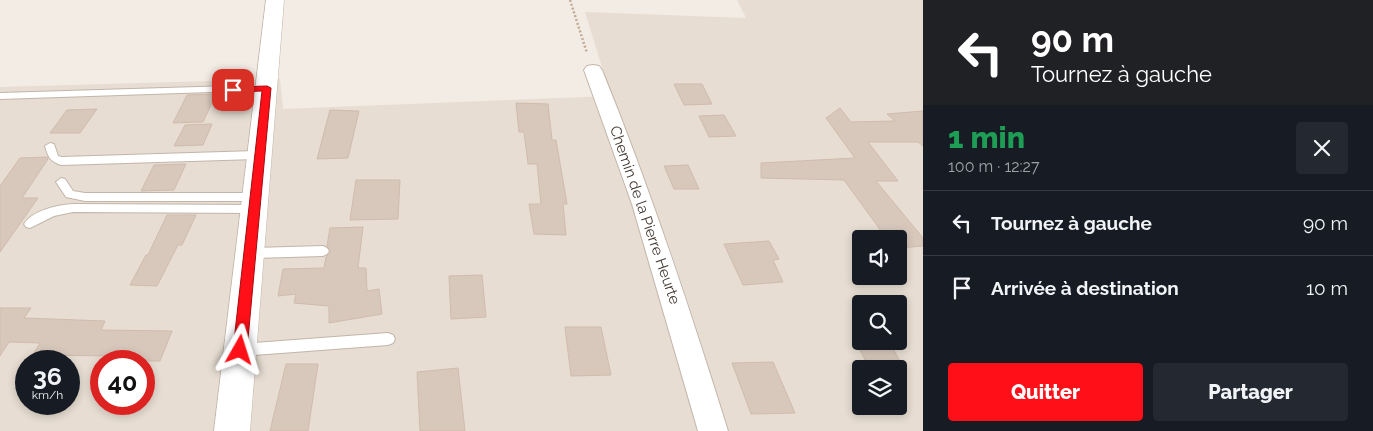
<!DOCTYPE html>
<html lang="fr">
<head>
<meta charset="utf-8">
<style>
	body { margin:0; font-family:Raleway,sans-serif; background:#242831; color:#f1f3f6; height:100vh; display:flex; flex-direction:column; font-size:19px; white-space:nowrap }
	* { box-sizing:border-box; margin:0 }
	p { font-size:16px; color:#9ea1a6 }
	.icon { flex:none; width:28px; height:28px; fill:none; stroke:currentColor; stroke-width:2; stroke-linecap:round; stroke-linejoin:round }
	.map { position:relative; flex:1; overflow:hidden }
	.sheet { display:flex; flex-direction:column; background:#171b24; width:450px }
	.sheet>* { flex:none }
	.banner { background:#202124; color:#fff; overflow:hidden }
	.buttons { position:absolute; left:852px; top:230px; display:grid; gap:10px }
	.buttons a { display:grid; place-items:center; width:55px; height:55px; border-radius:5px; background:#171b24; box-shadow:0 2px 8px #0003; font-size:25px }
	.speed { position:absolute; left:15px; top:350px; display:flex; gap:10px; font-size:25px; font-weight:700; text-align:center }
	.speed>* { display:grid; place-content:center; width:65px; height:65px; border-radius:50%; background:#171b24; box-shadow:0 2px 8px #0003; line-height:1 }
	.speed small { font-size:12px; font-weight:400 }
	.speed .limit { border:8px solid #d22; background:#fff; color:#111 }
	.pin { position:absolute; display:grid; place-items:center; width:42px; height:42px; color:#fff; margin:-21px; border-radius:10px; box-shadow:0 2px 8px #0006 }
	.me { position:absolute; width:55px; margin:-28px; rotate:6deg; stroke-linejoin:round; filter:drop-shadow(0 0 4px #0008) }
	.turn { display:flex; align-items:center; gap:18px; height:105px; padding:0 25px; font-size:22px }
	.turn .icon { width:65px; height:65px; stroke-width:2.5 }
	.turn b { display:block; font-size:35px; line-height:42px }
	.round { display:grid; place-items:center; flex:none; width:52px; height:52px; border-radius:5px; background:#242831 }
	.headline { display:flex; align-items:center; justify-content:space-between; height:85px; padding:0 25px }
	h1 { font-size:30px; font-weight:800; line-height:38px; color:#1e9e55 }
	.cta { display:flex; gap:10px; margin-top:auto; padding:10px 25px }
	.cta a { flex:1; height:58px; border-radius:5px; background:#ff0f17; color:#fff; font-size:20px; font-weight:800; line-height:58px; text-align:center }
	.cta a+a { background:#242831; color:#f1f3f6 }
	ul { padding:0; list-style:none }
	li { display:flex; align-items:center; gap:15px; height:65px; padding:0 25px; border-top:1px solid #363941 }
	li div { flex:1 }
	li b { display:block; font-size:19px }
	li em { font-style:normal }
	main { display:flex; flex:1; min-height:0 }
	.map>svg:first-child { display:block }
	.residential { fill:#e7ddd2; fill-rule:evenodd }
	.building { fill:#d8c8bc; stroke:#d0bbac }
	.lines { fill:none; stroke-linecap:round; stroke-linejoin:round }
	.service-casing { stroke:#c2b5aa; stroke-width:2 }
	.minor-casing { stroke:#c2b5aa; stroke-width:2 }
	.tertiary-casing { stroke:#c2b5aa; stroke-width:1 }
	.path { stroke:#c1ab97; stroke-width:2.5; stroke-dasharray:2 2; stroke-linecap:butt }
	.service { fill:#fff; fill-rule:evenodd }
	.minor { fill:#fff; fill-rule:evenodd }
	.tertiary { fill:#fff; fill-rule:evenodd }
	.route { fill:#ff0f17; stroke:#a60a0f }
	.labels { text-anchor:middle; stroke-width:5; stroke-linejoin:round; paint-order:stroke }
	.street-label { font-size:15px; fill:#453b34; stroke:#fff }
</style>
</head>
<body>
<main>
<div class="map">
<svg width="923" height="431" viewBox="0 0 923 431">
	<rect width="100%" height="100%" fill="#f3ece4"/>
	<path class="residential" d="M 737,0 L 923,0 L 923,431 L 0,431 L 0,87 L 280,79 L 283,109 L 611,96 L 585,12 L 746,18 ZM 861,239 L 899,239 L 899,276 L 861,276 ZM 861,304 L 899,304 L 899,341 L 861,341 ZM 26,361 L 69,361 L 69,404 L 26,404 ZM 101,361 L 144,361 L 144,404 L 101,404 ZM 861,369 L 899,369 L 899,406 L 861,406 Z"/>
	<g class="building">
		<polygon points="674,84 702,84 712,104 684,105"/>
		<polygon points="216,94 203,122 173,123 187,95"/>
		<polygon points="516,103 548,104 552,140 556,140 567,204 563,204 566,235 534,234 529,204 541,204 537,164 528,164 524,132 519,132"/>
		<polygon points="840,108 851,122 895,121 887,114 923,111 923,146 918,142 868,142 898,181 876,181 923,238 923,246 899,248 899,239 887,239 844,180 761,178 761,163 855,158 826,118"/>
		<polygon points="97,109 80,133 50,133 67,110"/>
		<polygon points="330,110 359,111 348,158 317,159"/>
		<polygon points="724,115 736,136 709,137 699,116"/>
		<polygon points="212,124 203,145 174,146 185,125"/>
		<polygon points="47,157 48,159 22,198 38,198 0,252 0,186 20,158"/>
		<polygon points="186,164 174,190 141,191 154,165"/>
		<polygon points="688,165 699,189 674,189 664,166"/>
		<polygon points="356,180 400,180 398,219 350,220"/>
		<polygon points="167,215 196,215 182,245 178,245 157,286 130,285 146,255 148,255"/>
		<polygon points="363,227 358,268 366,268 367,291 379,289 382,314 329,323 329,306 294,303 296,294 278,296 283,269 324,268 326,257 331,252 327,246 330,228"/>
		<polygon points="769,241 779,259 773,260 783,282 743,285 724,244"/>
		<polygon points="482,275 486,317 451,319 449,276"/>
		<polygon points="0,308 31,308 24,318 105,321 101,330 172,331 160,361 110,361 112,356 33,355 40,343 9,342 0,356"/>
		<polygon points="565,327 601,327 611,375 571,376"/>
		<polygon points="855,341 889,341 904,369 870,369"/>
		<polygon points="773,362 795,413 751,414 732,363"/>
		<polygon points="286,364 318,364 308,431 270,431"/>
		<polygon points="458,368 465,431 420,431 417,372"/>
	</g>
	<g class="lines">
		<g class="service-casing">
			<g id="service">
				<polygon points="267,85 270,86 270,90 0,99 0,93"/>
				<path d="M 50,143 L 54,144 L 58,156 L 62,157 L 260,151 L 265,155 L 260,159 L 61,165 C 50,161 48,157 45,146 Z"/>
				<polygon points="61,178 65,179 73,191 85,193 256,193 261,197 256,201 85,201 66,197 56,182"/>
				<path d="M 73,204 L 255,205 L 261,209 L 255,213 L 73,212 L 54,216 L 30,228 L 26,227 L 24,224 C 33,210 58,205 73,204 Z"/>
				<polygon points="323,246 327,248 329,251 327,254 323,256 250,258 246,256 244,253 246,250 250,248"/>
				<polygon points="388,333 393,335 395,339 393,343 388,345 242,356 237,355 235,350 237,345 242,344"/>
			</g>
		</g>
		<g class="minor-casing">
			<path id="minor" d="M 593,65 L 599,66 L 602,70 C 650,188 690,309 728,431 L 698,431 L 632,204 L 584,70 L 587,66 Z"/>
		</g>
		<g class="tertiary-casing">
			<polygon id="tertiary" points="266,0 284,0 250,431 214,431"/>
		</g>
		<polyline class="path" points="570,0 587,53"/>
		<use href="#service" class="service"/>
		<use href="#minor" class="minor"/>
		<use href="#tertiary" class="tertiary"/>
	</g>
	<polygon class="route" points="267,86 271,88 247,350 245,354 240,356 235,354 233,350 262,91 233,92 228,90 233,87"/>
	<g class="labels">
		<g class="street-label">
			<text transform="translate(645 215) rotate(71)" y="5">Chemin de la Pierre Heurte</text>
		</g>
	</g>
</svg>
<div class="buttons">
<a><svg class="icon" aria-label="sound" viewBox="0 0 24 24"><path d="M4 9h4l5-4v14l-5-4H4zM17 9q2 3 0 6"/></svg></a>
<a><svg class="icon" aria-label="search" viewBox="0 0 24 24"><circle cx="10" cy="10" r="6"/><path d="M15 15l6 6"/></svg></a>
<a><svg class="icon" aria-label="layers" viewBox="0 0 24 24"><path d="M12 4l9 5-9 5-9-5zM3 14l9 5 9-5"/></svg></a>
</div>
<div class="speed"><div>36<small>km/h</small></div><div class="limit">40</div></div>
<div class="pin" style="left:233px;top:90px;background:#d93025"><svg class="icon" aria-label="arrive" viewBox="0 0 24 24"><path d="M6 21V4h12l-3 4 3 4H6"/></svg></div>
<svg class="me" style="left:240px;top:350px" viewBox="-20 -20 40 40"><path d="M0-17L14 15 0 8-14 15z" fill="#ff0f17" stroke="#fff" stroke-width="4"/></svg>
</div>
<section class="sheet">
<div class="banner">
<div class="turn"><svg class="icon" aria-label="left" viewBox="0 0 24 24"><path d="M17 20v-9H6M10 6l-5 5 5 5"/></svg><div><b>90 m</b>Tournez à gauche</div></div>
</div>
<div class="headline"><div><h1>1 min</h1><p>100 m · 12:27</p></div><a class="round"><svg class="icon" aria-label="close" viewBox="0 0 24 24"><path d="M6 6l12 12M18 6L6 18"/></svg></a></div>
<ul>
<li><svg class="icon" aria-label="left" viewBox="0 0 24 24"><path d="M17 20v-9H6M10 6l-5 5 5 5"/></svg><div><b>Tournez à gauche</b></div><em>90 m</em></li>
<li><svg class="icon" aria-label="arrive" viewBox="0 0 24 24"><path d="M6 21V4h12l-3 4 3 4H6"/></svg><div><b>Arrivée à destination</b></div><em>10 m</em></li>
</ul>
<div class="cta"><a>Quitter</a><a>Partager</a></div>
</section>
</main>
</body>
</html>
